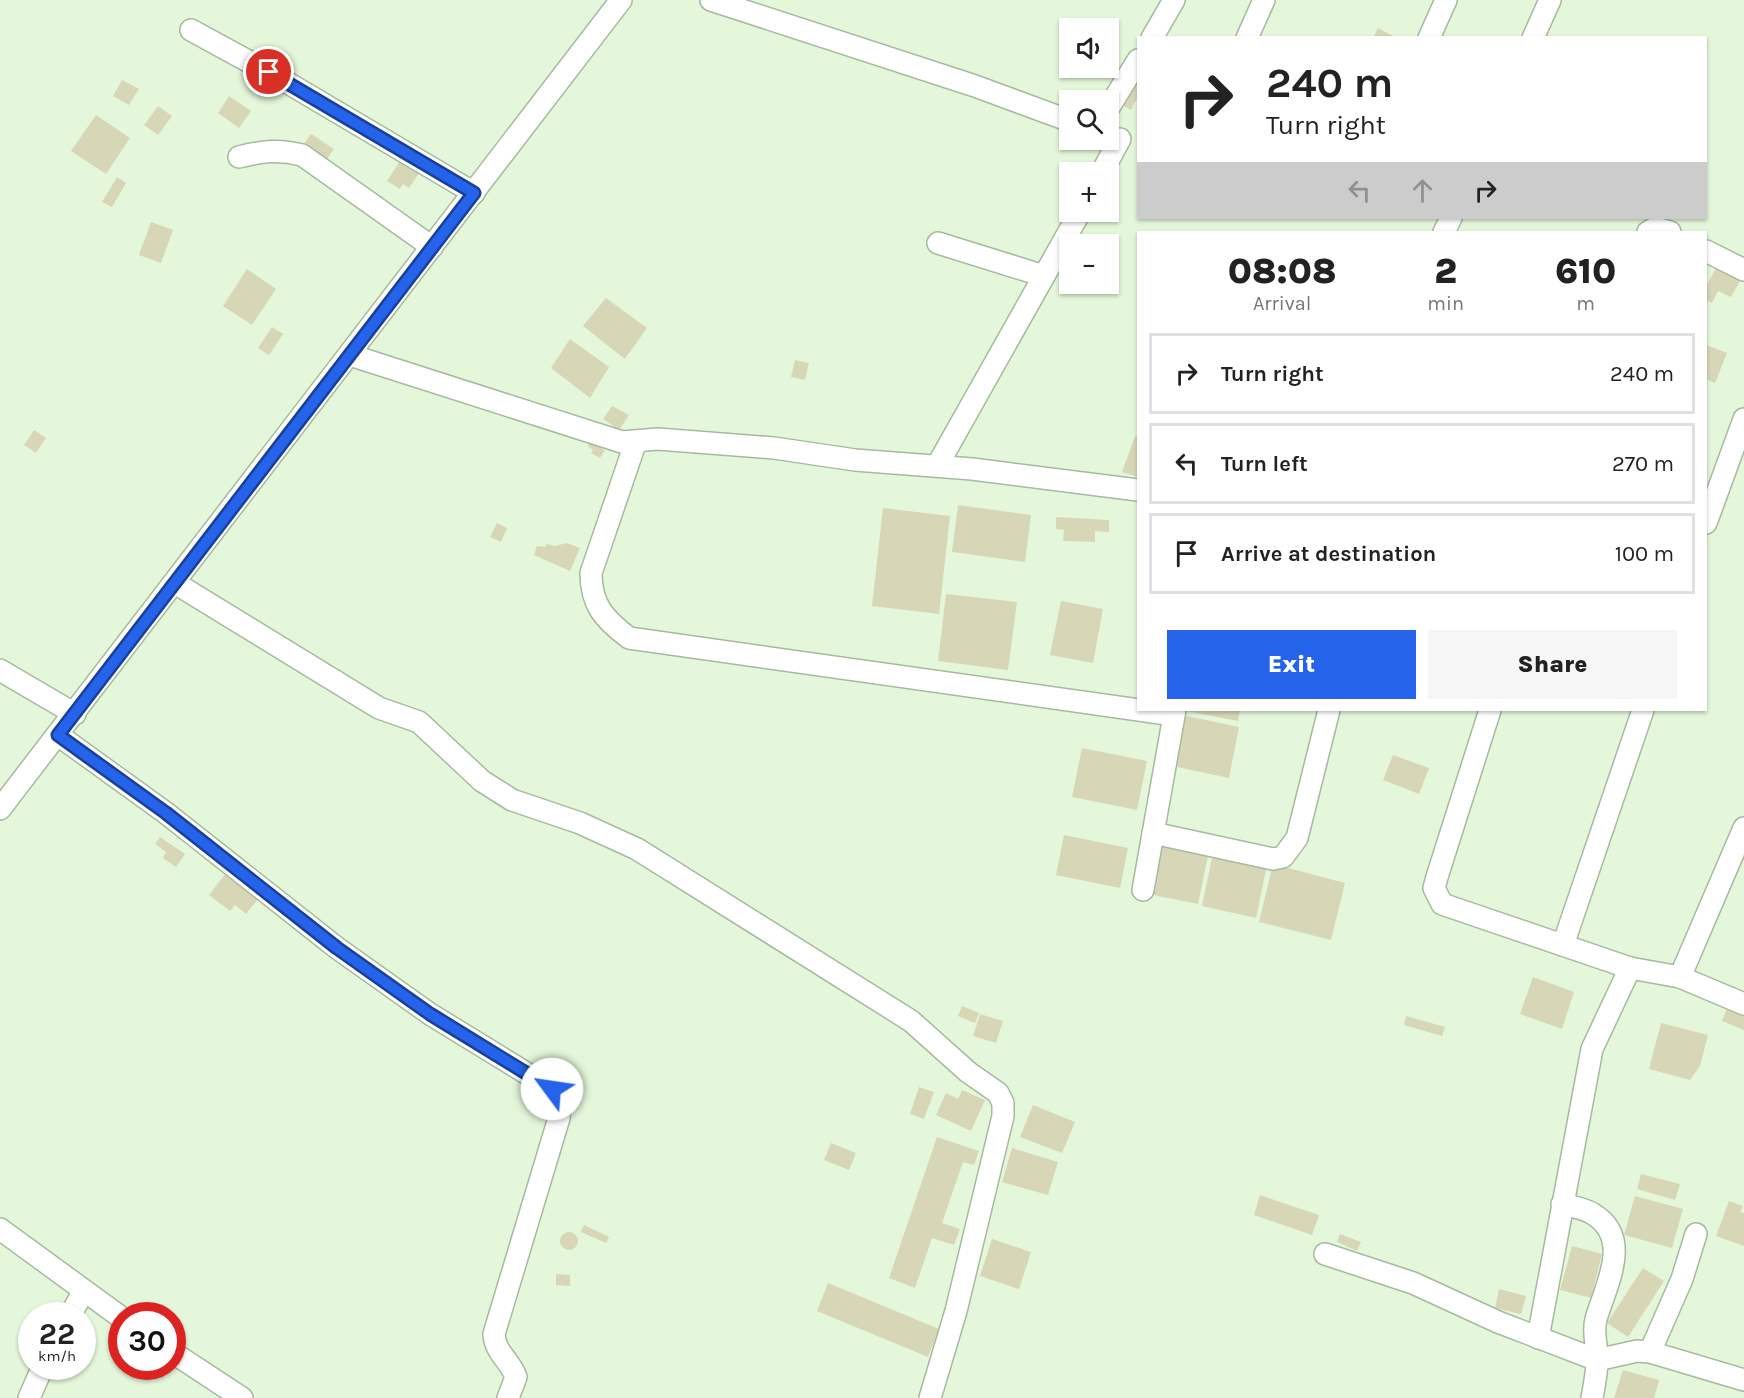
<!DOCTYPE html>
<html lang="en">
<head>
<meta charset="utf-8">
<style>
	body { margin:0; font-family:Karla,sans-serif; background:#f6f6f6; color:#222; height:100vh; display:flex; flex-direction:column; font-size:22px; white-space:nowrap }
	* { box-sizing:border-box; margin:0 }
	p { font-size:20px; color:#767676 }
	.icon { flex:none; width:33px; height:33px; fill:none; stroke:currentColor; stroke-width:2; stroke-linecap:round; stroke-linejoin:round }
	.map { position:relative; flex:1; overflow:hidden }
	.details { position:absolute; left:1137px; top:231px; width:570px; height:480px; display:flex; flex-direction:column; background:#fff; border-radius:0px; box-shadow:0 2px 4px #0004 }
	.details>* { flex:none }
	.banner { position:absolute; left:1137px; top:36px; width:570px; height:183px; border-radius:0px; box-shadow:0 2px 4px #0004; background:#fff; color:#222; overflow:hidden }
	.fabs { position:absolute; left:1059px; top:18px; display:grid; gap:12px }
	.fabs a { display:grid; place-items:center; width:60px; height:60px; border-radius:0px; background:#fff; box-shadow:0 2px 4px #0004; font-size:30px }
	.speed { position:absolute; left:18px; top:1302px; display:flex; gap:12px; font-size:30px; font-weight:700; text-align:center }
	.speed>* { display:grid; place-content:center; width:78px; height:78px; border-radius:50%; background:#fff; box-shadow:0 2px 4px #0004; line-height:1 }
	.speed small { font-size:15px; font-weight:400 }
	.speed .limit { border:9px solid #d22; background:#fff; color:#111 }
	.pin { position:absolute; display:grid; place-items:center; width:51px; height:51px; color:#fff; margin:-26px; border:3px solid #fff; border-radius:50%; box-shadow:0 2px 6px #0007 }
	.me { position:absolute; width:66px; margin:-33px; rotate:301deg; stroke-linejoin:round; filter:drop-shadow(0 0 4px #0008) }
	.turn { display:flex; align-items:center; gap:21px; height:126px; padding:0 30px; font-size:27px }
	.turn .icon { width:78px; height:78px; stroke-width:2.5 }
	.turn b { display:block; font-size:42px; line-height:51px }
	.lanes { display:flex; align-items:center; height:57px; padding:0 30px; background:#0003; justify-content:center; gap:30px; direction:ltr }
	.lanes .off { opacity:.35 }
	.eta { display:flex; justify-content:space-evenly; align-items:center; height:102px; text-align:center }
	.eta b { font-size:36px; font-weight:800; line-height:42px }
	.action { display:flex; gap:12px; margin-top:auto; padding:12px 30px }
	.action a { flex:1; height:69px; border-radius:0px; background:#2563eb; color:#fff; font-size:24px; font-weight:800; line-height:69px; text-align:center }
	.action a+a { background:#f6f6f6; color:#222 }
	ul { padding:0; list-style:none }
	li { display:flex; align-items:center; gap:18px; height:81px; margin:0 12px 9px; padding:0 18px; border:3px solid #e0e0e0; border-radius:0px }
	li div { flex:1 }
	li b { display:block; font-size:22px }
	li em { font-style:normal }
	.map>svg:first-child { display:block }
	.building { fill:#d7d7b8 }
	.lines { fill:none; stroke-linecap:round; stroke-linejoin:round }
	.minor-casing { stroke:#a7b99e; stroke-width:24 }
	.minor { stroke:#fff; stroke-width:21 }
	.route-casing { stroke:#184099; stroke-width:15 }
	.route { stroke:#2563eb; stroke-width:10 }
</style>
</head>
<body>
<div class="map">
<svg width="1744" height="1398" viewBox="0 0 1744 1398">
	<rect width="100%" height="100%" fill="#e4f7da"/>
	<g class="building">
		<polygon points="1378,28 1397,38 1373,38"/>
		<polygon points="1138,73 1138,96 1131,110 1118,103"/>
		<polygon points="122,80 139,89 129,105 113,96"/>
		<polygon points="229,96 251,111 239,128 218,113"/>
		<polygon points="158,106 172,116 158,135 144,125"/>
		<polygon points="96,115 130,138 106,174 71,151"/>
		<polygon points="311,134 334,149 327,159 304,144"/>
		<polygon points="404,155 423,167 409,188 403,184 400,189 387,181"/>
		<polygon points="117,177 126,183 112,207 102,202"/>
		<polygon points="151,222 173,230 161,263 139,255"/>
		<polygon points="1718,264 1742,277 1731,297 1718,291 1712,303 1706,300 1706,287"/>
		<polygon points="247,269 276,289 252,325 223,306"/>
		<polygon points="606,298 647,328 625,359 583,326"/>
		<polygon points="272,327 283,334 269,355 258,348"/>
		<polygon points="570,339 609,367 590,398 551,368"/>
		<polygon points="1706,345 1727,353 1715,383 1706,379"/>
		<polygon points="795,360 809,363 805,380 791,377"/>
		<polygon points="612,406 629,415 619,430 603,419"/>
		<polygon points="34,430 46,438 36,453 24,445"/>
		<polygon points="1135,436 1138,437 1138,477 1122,472"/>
		<polygon points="590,443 605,450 600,458 591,453 593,450 588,446"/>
		<polygon points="958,505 1031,515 1025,562 952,552"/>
		<polygon points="883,508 950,516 939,614 872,606"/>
		<polygon points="1056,517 1109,520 1109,532 1095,531 1095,542 1063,541 1064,530 1056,529"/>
		<polygon points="497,523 507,528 501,542 490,537"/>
		<polygon points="567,543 580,548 570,571 534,555 537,546 546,547 546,544 555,546"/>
		<polygon points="946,594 1017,602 1008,670 938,661"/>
		<polygon points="1061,601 1103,609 1093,663 1050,655"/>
		<polygon points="1181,710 1240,710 1238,721"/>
		<polygon points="1182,715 1239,727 1229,778 1172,766"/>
		<polygon points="1082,748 1147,761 1137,810 1072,797"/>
		<polygon points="1393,755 1429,768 1419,794 1383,780"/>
		<polygon points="1064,835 1128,848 1120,888 1056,875"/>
		<polygon points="160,837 185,854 176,867 163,858 166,852 155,844"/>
		<polygon points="1159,841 1209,851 1198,904 1148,894"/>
		<polygon points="1213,853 1267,865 1256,918 1202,906"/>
		<polygon points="1273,864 1345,883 1331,940 1259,922"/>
		<polygon points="226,873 259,898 246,914 235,905 230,911 209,895"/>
		<polygon points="1533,977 1574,992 1562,1029 1520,1014"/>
		<polygon points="962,1006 979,1013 975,1023 958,1016"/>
		<polygon points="1728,1006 1744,1012 1744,1030 1722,1021"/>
		<polygon points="980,1014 1003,1021 996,1043 973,1036"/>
		<polygon points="1406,1016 1445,1027 1442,1036 1404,1025"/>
		<polygon points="1661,1023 1708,1035 1700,1066 1690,1080 1649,1069"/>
		<polygon points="919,1087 934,1092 924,1119 910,1114"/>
		<polygon points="962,1090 985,1100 971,1131 936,1115 946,1093 958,1099"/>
		<polygon points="1033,1105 1075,1122 1062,1153 1020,1137"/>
		<polygon points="937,1137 979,1151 974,1165 963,1162 942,1223 960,1229 954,1245 932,1238 915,1288 889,1278"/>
		<polygon points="831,1143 856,1153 849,1170 824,1160"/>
		<polygon points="1012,1148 1058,1162 1048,1195 1002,1182"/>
		<polygon points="1641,1174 1680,1184 1675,1200 1637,1189"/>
		<polygon points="1260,1195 1319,1215 1312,1235 1254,1215"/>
		<polygon points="1635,1196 1683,1209 1672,1248 1624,1235"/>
		<polygon points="1729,1201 1743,1206 1740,1212 1744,1213 1744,1246 1716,1236"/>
		<polygon points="584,1225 609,1237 606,1243 581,1232"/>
		<circle cx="569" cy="1241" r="9"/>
		<polygon points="1340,1234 1361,1242 1357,1251 1337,1242"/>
		<polygon points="992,1239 1031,1252 1019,1289 980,1276"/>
		<polygon points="1572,1246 1602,1254 1591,1298 1560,1290"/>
		<polygon points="1643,1268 1664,1281 1628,1337 1607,1323"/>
		<polygon points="556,1274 570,1275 570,1286 556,1285"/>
		<polygon points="828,1283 939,1329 928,1357 817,1311"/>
		<polygon points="1499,1289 1526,1296 1521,1314 1495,1308"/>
		<polygon points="1623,1370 1659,1380 1654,1398 1614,1398"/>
	</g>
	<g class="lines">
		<g class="minor-casing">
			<g id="minor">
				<polyline points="711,0 975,86 1070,121"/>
				<polyline points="191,30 288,83 474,193"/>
				<polyline points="1152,38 1174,0"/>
				<polyline points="1247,38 1264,0"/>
				<polyline points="1429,38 1446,0"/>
				<polyline points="1533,38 1550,0"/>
				<polyline points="1108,109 1138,60"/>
				<path d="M 239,157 C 262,151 279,149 302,155 L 432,247"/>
				<polyline points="1102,172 1120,139"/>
				<polyline points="1444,232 1451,218"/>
				<polyline points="1648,232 1655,228 1670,232"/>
				<polyline points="938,243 1044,276"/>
				<polyline points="1706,251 1744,270"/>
				<polyline points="350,355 622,442 658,439 774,448 855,460 972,469 1138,490"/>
				<path d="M 636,441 L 591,573 C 591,605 604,619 629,638 L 1174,715"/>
				<polyline points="937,466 1080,212"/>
				<polyline points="1706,523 1744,419"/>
				<polyline points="175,583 379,708 419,722 482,781 512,800 580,823 637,849 911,1021 968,1072 998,1093 1003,1103 1003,1116 956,1311 930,1398"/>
				<polyline points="0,670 75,714"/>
				<polyline points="1490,710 1437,877 1434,888 1442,904 1630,968 1680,977 1744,1004"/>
				<path d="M 58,735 L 166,813 L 337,948 L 430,1014 L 552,1089 L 560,1104 L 559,1118 L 494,1334 C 495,1353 510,1360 516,1377 L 508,1398"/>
				<polyline points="0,809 621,0"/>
				<polyline points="1153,833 1273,859 1283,857 1297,838 1329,710"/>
				<polyline points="1143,890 1175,710"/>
				<polyline points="1563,945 1643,710"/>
				<polyline points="1680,977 1744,828"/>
				<path d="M 1562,1204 C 1572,1207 1584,1208 1593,1214 C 1633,1238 1606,1285 1596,1319 C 1592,1334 1598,1347 1597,1361 C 1597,1373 1594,1386 1592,1398"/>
				<polyline points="0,1229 122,1318"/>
				<polyline points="1325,1254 1413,1283 1498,1322 1597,1360 1637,1351 1650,1352 1744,1380"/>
				<polyline points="70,1316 83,1292"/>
				<polyline points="1538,1338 1592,1049 1630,968"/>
				<polyline points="172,1352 242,1398"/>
				<polyline points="1650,1352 1682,1279 1696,1234"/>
				<polyline points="29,1398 43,1366"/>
			</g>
		</g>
		<use href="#minor" class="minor"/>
	</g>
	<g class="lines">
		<g class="route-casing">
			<polyline id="route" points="269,72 474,193 58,735 166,813 337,948 430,1014 552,1089"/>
		</g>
		<use href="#route" class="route"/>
	</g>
</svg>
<div class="fabs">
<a><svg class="icon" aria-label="sound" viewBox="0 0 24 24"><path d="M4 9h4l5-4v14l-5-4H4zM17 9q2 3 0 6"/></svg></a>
<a><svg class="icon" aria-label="search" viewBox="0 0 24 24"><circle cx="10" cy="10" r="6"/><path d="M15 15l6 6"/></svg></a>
<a>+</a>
<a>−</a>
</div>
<div class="speed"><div>22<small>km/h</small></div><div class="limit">30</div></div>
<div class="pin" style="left:269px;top:72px;background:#d93025"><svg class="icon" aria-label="arrive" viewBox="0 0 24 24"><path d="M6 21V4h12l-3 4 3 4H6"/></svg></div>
<svg class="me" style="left:552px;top:1089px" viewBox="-20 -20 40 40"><circle r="19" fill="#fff"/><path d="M0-13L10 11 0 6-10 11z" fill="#2563eb"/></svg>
<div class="banner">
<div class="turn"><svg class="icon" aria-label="right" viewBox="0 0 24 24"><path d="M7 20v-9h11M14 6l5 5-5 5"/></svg><div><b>240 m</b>Turn right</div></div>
<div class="lanes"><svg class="icon off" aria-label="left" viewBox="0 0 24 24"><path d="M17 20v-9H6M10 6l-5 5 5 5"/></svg><svg class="icon off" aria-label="ahead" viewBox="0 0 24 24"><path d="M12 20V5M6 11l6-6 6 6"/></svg><svg class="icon" aria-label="right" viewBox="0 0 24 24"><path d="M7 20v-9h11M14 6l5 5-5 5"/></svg></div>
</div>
<section class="details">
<div class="eta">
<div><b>08:08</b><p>Arrival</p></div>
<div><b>2</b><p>min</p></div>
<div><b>610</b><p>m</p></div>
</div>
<ul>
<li><svg class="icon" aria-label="right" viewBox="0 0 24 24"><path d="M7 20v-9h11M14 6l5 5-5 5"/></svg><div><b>Turn right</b></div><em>240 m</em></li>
<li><svg class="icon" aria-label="left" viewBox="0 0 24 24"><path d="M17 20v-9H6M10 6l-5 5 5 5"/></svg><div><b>Turn left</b></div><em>270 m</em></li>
<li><svg class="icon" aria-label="arrive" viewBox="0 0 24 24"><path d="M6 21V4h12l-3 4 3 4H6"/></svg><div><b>Arrive at destination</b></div><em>100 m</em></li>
</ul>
<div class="action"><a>Exit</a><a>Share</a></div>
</section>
</div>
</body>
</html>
